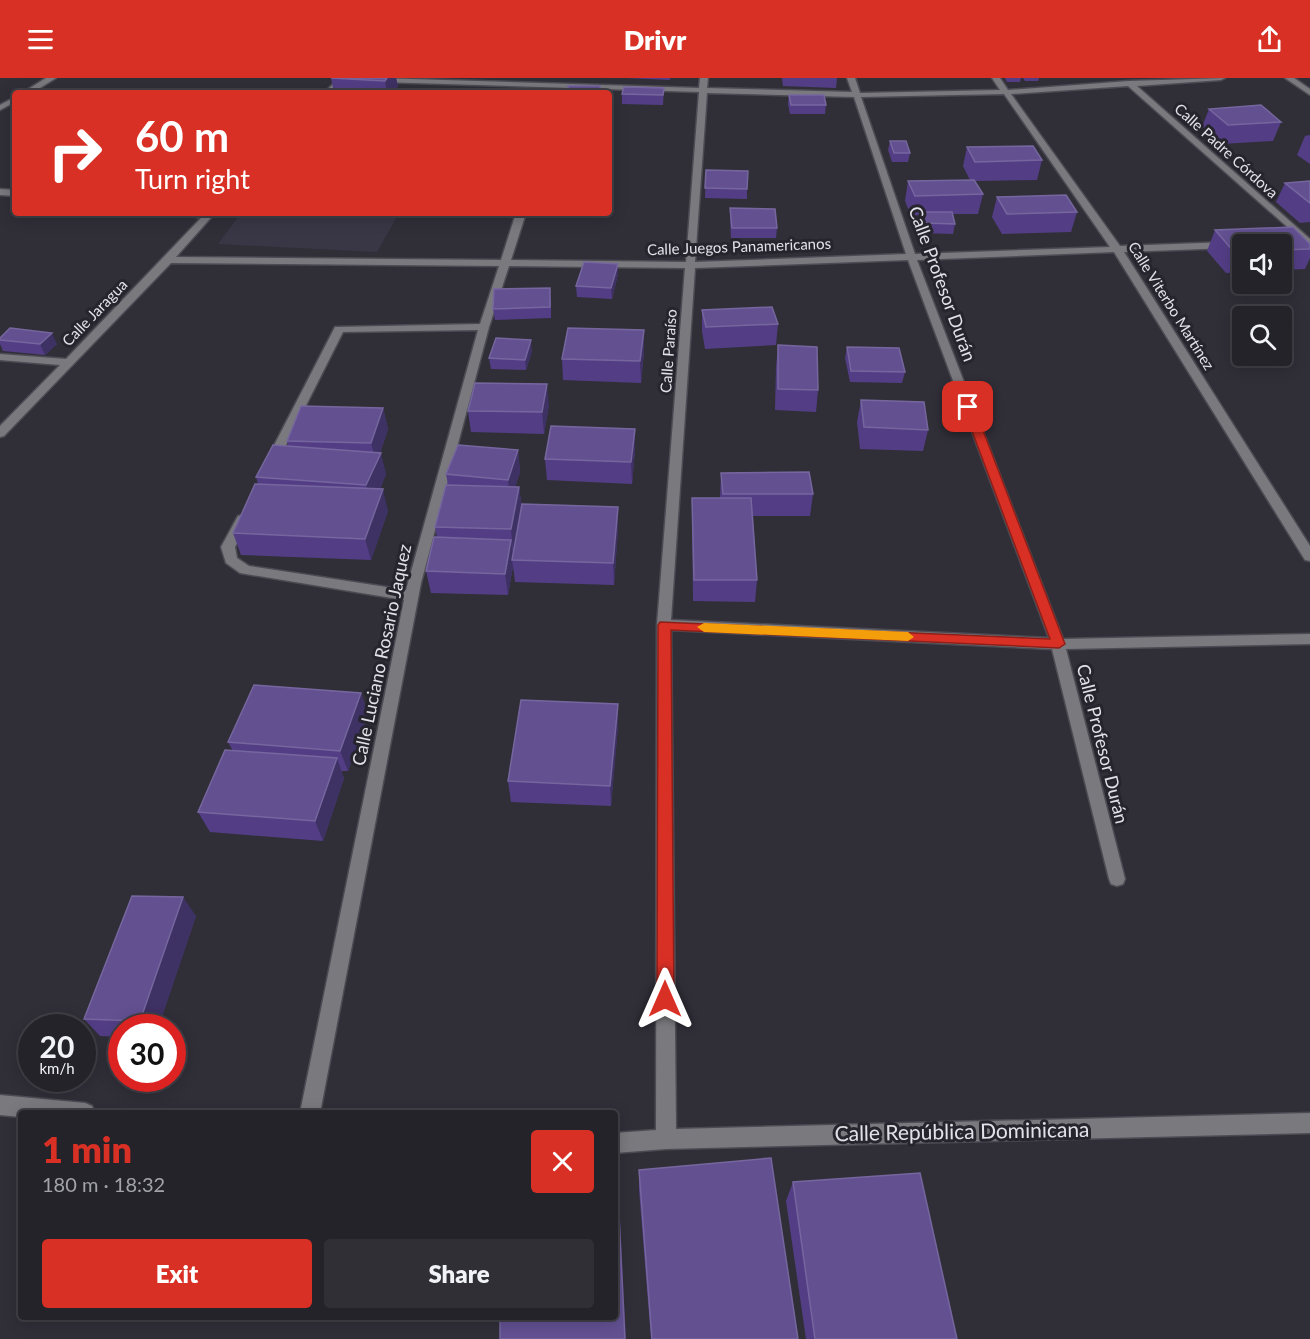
<!DOCTYPE html>
<html lang="en">
<head>
<meta charset="utf-8">
<style>
	body { margin:0; font-family:Lato,sans-serif; background:#302f36; color:#f1f3f6; height:100vh; display:flex; flex-direction:column; font-size:22px; white-space:nowrap }
	* { box-sizing:border-box; margin:0 }
	p { font-size:20px; color:#a3a4a8 }
	.icon { flex:none; width:33px; height:33px; fill:none; stroke:currentColor; stroke-width:2; stroke-linecap:round; stroke-linejoin:round }
	.map { position:relative; flex:1; overflow:hidden }
	.details { position:absolute; left:18px; top:1032px; width:600px; height:210px; display:flex; flex-direction:column; background:#24232a; border-radius:6px; box-shadow:0 3px 15px #0003,0 0 0 2px #414047 }
	.details>* { flex:none }
	.guide { position:absolute; left:12px; top:12px; width:600px; height:126px; border-radius:6px; box-shadow:0 3px 15px #0003,0 0 0 2px #414047; background:#d93025; color:#fff; overflow:hidden }
	.controls { position:absolute; left:1232px; top:156px; display:grid; gap:12px }
	.controls a { display:grid; place-items:center; width:60px; height:60px; border-radius:6px; background:#24232a; box-shadow:0 3px 15px #0003,0 0 0 2px #414047; font-size:30px }
	.speed { position:absolute; left:18px; top:936px; display:flex; gap:12px; font-size:30px; font-weight:700; text-align:center }
	.speed>* { display:grid; place-content:center; width:78px; height:78px; border-radius:50%; background:#24232a; box-shadow:0 3px 15px #0003,0 0 0 2px #414047; line-height:1 }
	.speed small { font-size:15px; font-weight:400 }
	.speed .limit { border:9px solid #d22; background:#fff; color:#111 }
	.pin { position:absolute; display:grid; place-items:center; width:51px; height:51px; color:#fff; margin:-26px; border-radius:12px; box-shadow:0 3px 9px #0006 }
	.me { position:absolute; width:66px; margin:-33px; rotate:0deg; stroke-linejoin:round; filter:drop-shadow(0 0 4px #0008) }
	.turn { display:flex; align-items:center; gap:21px; height:126px; padding:0 24px; font-size:27px }
	.turn .icon { width:78px; height:78px; stroke-width:2.5 }
	.turn b { display:block; font-size:42px; line-height:51px }
	.round { display:grid; place-items:center; flex:none; width:63px; height:63px; border-radius:6px; background:#302f36 }
	.overview { display:flex; align-items:center; justify-content:space-between; height:102px; padding:0 24px }
	h1 { font-size:36px; font-weight:800; line-height:45px; color:#d93025 }
	.cta { display:flex; gap:12px; margin-top:auto; padding:12px 24px }
	.cta a { flex:1; height:69px; border-radius:6px; background:#d93025; color:#fff; font-size:24px; font-weight:800; line-height:69px; text-align:center }
	.cta a+a { background:#302f36; color:#f1f3f6 }
	header { display:flex; justify-content:space-between; align-items:center; height:78px; padding:0 24px; background:#d93025; color:#fff; font-size:27px; font-weight:800 }
	.map>svg:first-child { display:block }
	.built { fill:#393746 }
	.lines { fill:none; stroke-linecap:round; stroke-linejoin:round }
	.minor-casing { stroke:#4c4b54; stroke-width:3 }
	.minor { fill:#7a797e; fill-rule:evenodd }
	.wall { fill:#533e86 }
	.shaded-wall { fill:#3e3163 }
	.building { fill:#625091; stroke:#76669e; stroke-width:1.5 }
	.route { fill:#d93025; stroke:#8d1f18; stroke-width:1.5 }
	.slow { fill:#f59e0b }
	.labels { text-anchor:middle; stroke-width:6; stroke-linejoin:round; paint-order:stroke }
	.far-street-label { font-size:15px; fill:#e2e1e7; stroke:#26252e }
	.street-label { font-size:18px; fill:#e2e1e7; stroke:#26252e }
	.near-street-label { font-size:21px; fill:#e2e1e7; stroke:#26252e }
</style>
</head>
<body>
<header><svg class="icon" aria-label="menu" viewBox="0 0 24 24"><path d="M4 6h16M4 12h16M4 18h16"/></svg>Drivr<svg class="icon" aria-label="share" viewBox="0 0 24 24"><path d="M12 15V3M7 8l5-5 5 5M5 13v7h14v-7"/></svg></header>
<div class="map">
<svg width="1310" height="1261" viewBox="0 0 1310 1261">
	<rect width="100%" height="100%" fill="#302f38"/>
	<polygon class="built" points="241,135 399,135 377,174 218,166"/>
	<g class="lines">
		<g class="minor-casing">
			<g id="minor">
				<polygon points="46,0 56,0 32,15 22,15"/>
				<polygon points="339,0 347,0 332,15 324,15"/>
				<path d="M 378,0 L 699,10 L 700,0 L 708,0 L 707,10 L 852,14 L 847,0 L 855,0 L 860,15 L 1000,12 L 992,0 L 1000,0 L 1008,12 L 1129,3 L 1225,0 L 1221,2 L 1137,8 L 1310,161 L 1310,169 L 1128,8 L 1011,16 L 1120,168 L 1229,164 L 1234,167 L 1229,170 L 1124,174 L 1310,468 L 1310,483 L 1305,482 L 1114,174 L 917,182 L 1063,561 L 1310,556 L 1310,566 L 1066,571 L 1125,801 L 1123,806 L 1117,808 L 1111,806 L 1109,801 L 1052,571 L 671,552 L 676,1051 L 1310,1035 L 1310,1055 L 666,1071 L 615,1075 L 615,1055 L 656,1052 L 657,547 L 685,190 L 509,188 L 489,249 L 421,505 L 320,1035 L 300,1035 L 404,522 L 240,495 L 226,485 L 221,469 L 238,438 L 243,437 L 249,441 L 235,469 L 237,480 L 249,488 L 406,512 L 478,252 L 343,254 L 277,385 L 271,389 L 265,385 L 335,249 L 480,246 L 499,188 L 171,185 L 4,358 L 0,359 L 0,348 L 60,287 L 0,282 L 0,276 L 66,281 L 201,140 L 179,135 L 215,135 L 176,179 L 501,182 L 516,135 L 526,135 L 511,182 L 686,184 L 699,14 L 379,4 L 375,2 ZM 707,15 L 854,19 L 906,176 L 695,184 ZM 1004,16 L 1110,169 L 915,176 L 861,19 ZM 908,182 L 1049,560 L 671,542 L 695,190 Z"/>
				<polygon points="1285,0 1294,0 1310,11 1310,17"/>
				<polygon points="15,19 15,24 0,32 0,27"/>
				<polygon points="0,111 15,112 15,118 0,117"/>
				<polygon points="0,1017 85,1025 92,1028 95,1035 21,1035 21,1039 0,1037"/>
			</g>
		</g>
		<use href="#minor" class="minor"/>
	</g>
	<g class="wall">
		<polygon points="331,0 396,0 398,8 393,15 334,15"/>
		<polygon points="626,0 670,0 670,2"/>
		<polygon points="782,0 837,0 836,10 783,8"/>
		<polygon points="1005,0 1021,0 1020,4 1007,4"/>
		<polygon points="1023,0 1039,0 1038,3 1025,3"/>
		<polygon points="664,10 663,27 622,26 622,16"/>
		<polygon points="789,17 826,27 825,36 790,36 788,26"/>
		<polygon points="1209,31 1281,44 1273,63 1221,66 1202,49"/>
		<polygon points="1310,57 1310,86 1297,77 1305,58"/>
		<polygon points="890,63 910,75 908,84 892,84 888,72"/>
		<polygon points="967,69 1042,82 1037,102 975,103 983,116 978,136 953,136 955,146 953,156 921,155 917,144 919,137 911,138 905,123 908,103 970,102 963,88"/>
		<polygon points="706,92 747,111 747,121 705,120"/>
		<polygon points="1310,103 1310,144 1300,145 1276,124 1285,105"/>
		<polygon points="997,119 1077,134 1071,154 1002,156 992,139"/>
		<polygon points="730,130 777,150 776,160 731,160 730,141"/>
		<polygon points="1215,152 1310,166 1310,180 1305,191 1281,192 1281,166 1242,166 1242,194 1226,195 1207,173"/>
		<polygon points="618,196 612,221 577,219 576,208"/>
		<polygon points="551,220 551,240 495,242 493,231"/>
		<polygon points="702,232 778,246 776,267 705,271 702,253"/>
		<polygon points="644,252 644,273 641,305 563,302 562,281"/>
		<polygon points="0,260 57,266 45,277 3,273 0,266"/>
		<polygon points="778,267 818,312 816,334 775,332 776,289"/>
		<polygon points="847,269 905,294 902,305 850,304 845,280"/>
		<polygon points="532,273 526,292 491,291 489,280"/>
		<polygon points="861,322 928,352 923,373 860,371 857,344"/>
		<polygon points="549,327 544,356 471,354 468,333"/>
		<polygon points="383,330 388,351 380,375 386,396 380,411 388,433 371,482 241,477 233,455 258,406 256,399 288,368 287,363"/>
		<polygon points="635,351 635,372 632,406 547,402 545,381"/>
		<polygon points="518,372 520,394 515,409 519,409 522,430 618,429 618,450 614,507 515,504 513,488 508,517 431,515 426,493 437,459 435,449 448,407 446,396"/>
		<polygon points="721,395 813,416 810,438 753,438 757,502 755,524 693,523 692,441 692,420 720,420"/>
		<polygon points="361,615 368,636 348,693 341,693 344,700 323,763 210,754 198,734 233,673 228,664"/>
		<polygon points="618,626 618,647 611,728 511,724 508,703"/>
		<polygon points="196,838 158,950 122,950 122,959 100,958 84,941"/>
		<polygon points="639,1092 798,1261 651,1261 639,1112"/>
		<polygon points="793,1104 957,1261 806,1261 786,1123"/>
	</g>
	<g class="shaded-wall">
		<polygon points="387,0 396,0 398,8 393,15 387,15 385,3"/>
		<polygon points="618,186 618,196 612,221 611,210"/>
		<polygon points="644,252 644,273 641,305 640,283"/>
		<polygon points="52,255 57,266 45,277 40,266"/>
		<polygon points="531,262 532,273 526,292 525,282"/>
		<polygon points="547,306 549,327 544,356 542,334"/>
		<polygon points="383,330 388,351 378,380 381,375 386,396 372,429 366,407 376,385 371,365"/>
		<polygon points="635,351 635,372 632,406 631,384"/>
		<polygon points="518,372 520,394 510,423 508,402"/>
		<polygon points="519,409 522,431 513,473 511,451"/>
		<polygon points="383,411 388,433 371,482 365,461"/>
		<polygon points="618,429 618,450 614,507 613,485"/>
		<polygon points="511,462 514,482 512,482 513,488 508,517 505,496"/>
		<polygon points="361,615 368,636 348,693 340,673"/>
		<polygon points="618,626 618,647 611,728 610,708"/>
		<polygon points="337,680 344,700 323,763 315,743"/>
		<polygon points="183,819 196,838 158,950 146,950 140,943"/>
		<polygon points="616,1076 618,1097 626,1261 625,1261"/>
	</g>
	<g class="building">
		<polygon points="331,0 387,0 385,3"/>
		<rect x="568" y="8" width="32" height="7"/>
		<polygon points="624,9 664,10 663,17 622,16"/>
		<polygon points="789,17 824,17 826,27 791,27"/>
		<polygon points="1261,27 1281,44 1228,47 1209,31"/>
		<polygon points="890,63 906,63 910,75 894,75"/>
		<polygon points="1033,68 1042,82 975,84 967,69"/>
		<polygon points="706,92 748,93 747,111 705,110"/>
		<polygon points="974,102 983,116 915,118 908,103"/>
		<polygon points="1310,103 1310,125 1285,105"/>
		<polygon points="1066,117 1077,134 1007,136 997,119"/>
		<polygon points="730,130 775,131 777,150 732,150"/>
		<polygon points="919,134 952,134 955,146 923,145"/>
		<polygon points="1293,149 1310,166 1310,171 1281,172 1281,166 1242,166 1242,174 1234,174 1215,152"/>
		<polygon points="584,184 618,186 611,210 576,208"/>
		<polygon points="550,210 550,229 493,231 494,211"/>
		<polygon points="772,229 778,246 706,249 702,232"/>
		<polygon points="10,250 52,255 40,266 0,262 0,260"/>
		<polygon points="568,250 644,252 640,283 562,281"/>
		<polygon points="496,260 531,262 525,282 489,280"/>
		<polygon points="778,267 817,269 818,312 778,311"/>
		<polygon points="847,269 899,270 905,294 851,293"/>
		<polygon points="475,305 547,306 542,334 468,333"/>
		<polygon points="861,322 924,324 928,352 864,349"/>
		<polygon points="301,328 383,330 371,365 287,363"/>
		<polygon points="551,348 635,351 631,384 545,381"/>
		<polygon points="273,367 381,375 366,407 256,399"/>
		<polygon points="458,367 518,372 508,402 446,396"/>
		<polygon points="809,394 813,416 723,416 721,395"/>
		<polygon points="255,406 383,411 365,461 233,455"/>
		<polygon points="446,407 519,409 511,451 435,449"/>
		<polygon points="692,420 751,420 757,502 694,502"/>
		<polygon points="522,426 618,429 613,485 512,482"/>
		<polygon points="434,459 511,462 505,496 426,493"/>
		<polygon points="254,607 361,615 340,673 228,664"/>
		<polygon points="521,622 618,626 610,708 508,703"/>
		<polygon points="225,672 337,680 315,743 198,734"/>
		<polygon points="132,818 183,819 140,943 84,941"/>
		<polygon points="615,1076 616,1076 625,1261 500,1261 500,1239 615,1239"/>
		<polygon points="771,1080 798,1261 652,1261 639,1092"/>
		<polygon points="920,1095 957,1261 815,1261 793,1104"/>
	</g>
	<polygon class="route" points="968,326 974,329 1065,566 1059,570 671,552 674,921 671,926 665,929 659,926 657,921 658,547 660,544 1050,561 963,329"/>
	<polygon class="slow" points="704,545 908,554 914,559 908,563 704,554 697,549"/>
	<g class="labels">
		<g class="far-street-label">
			<text transform="translate(1226 73) rotate(42)" y="5">Calle Padre Córdova</text>
			<text transform="translate(739 169) rotate(-2)" y="5">Calle Juegos Panamericanos</text>
			<text transform="translate(1171 228) rotate(58)" y="5">Calle Viterbo Martínez</text>
			<text transform="translate(95 235) rotate(-46)" y="5">Calle Jaragua</text>
			<text transform="translate(669 273) rotate(-86)" y="5">Calle Paraíso</text>
		</g>
		<g class="street-label">
			<text transform="translate(942 206) rotate(70)" y="6">Calle Profesor Durán</text>
			<text transform="translate(382 577) rotate(-78)" y="6">Calle Luciano Rosario Jaquez</text>
			<text transform="translate(1102 666) rotate(76)" y="6">Calle Profesor Durán</text>
		</g>
		<g class="near-street-label">
			<text transform="translate(962 1054) rotate(-1)" y="7">Calle República Dominicana</text>
		</g>
	</g>
</svg>
<div class="controls">
<a><svg class="icon" aria-label="sound" viewBox="0 0 24 24"><path d="M4 9h4l5-4v14l-5-4H4zM17 9q2 3 0 6"/></svg></a>
<a><svg class="icon" aria-label="search" viewBox="0 0 24 24"><circle cx="10" cy="10" r="6"/><path d="M15 15l6 6"/></svg></a>
</div>
<div class="speed"><div>20<small>km/h</small></div><div class="limit">30</div></div>
<div class="pin" style="left:968px;top:329px;background:#d93025"><svg class="icon" aria-label="arrive" viewBox="0 0 24 24"><path d="M6 21V4h12l-3 4 3 4H6"/></svg></div>
<svg class="me" style="left:665px;top:921px" viewBox="-20 -20 40 40"><path d="M0-17L14 15 0 8-14 15z" fill="#d93025" stroke="#fff" stroke-width="4"/></svg>
<div class="guide">
<div class="turn"><svg class="icon" aria-label="right" viewBox="0 0 24 24"><path d="M7 20v-9h11M14 6l5 5-5 5"/></svg><div><b>60 m</b>Turn right</div></div>
</div>
<section class="details">
<div class="overview"><div><h1>1 min</h1><p>180 m · 18:32</p></div><a class="round" style="background:#d93025;color:#fff"><svg class="icon" aria-label="close" viewBox="0 0 24 24"><path d="M6 6l12 12M18 6L6 18"/></svg></a></div>
<div class="cta"><a>Exit</a><a>Share</a></div>
</section>
</div>
</body>
</html>
